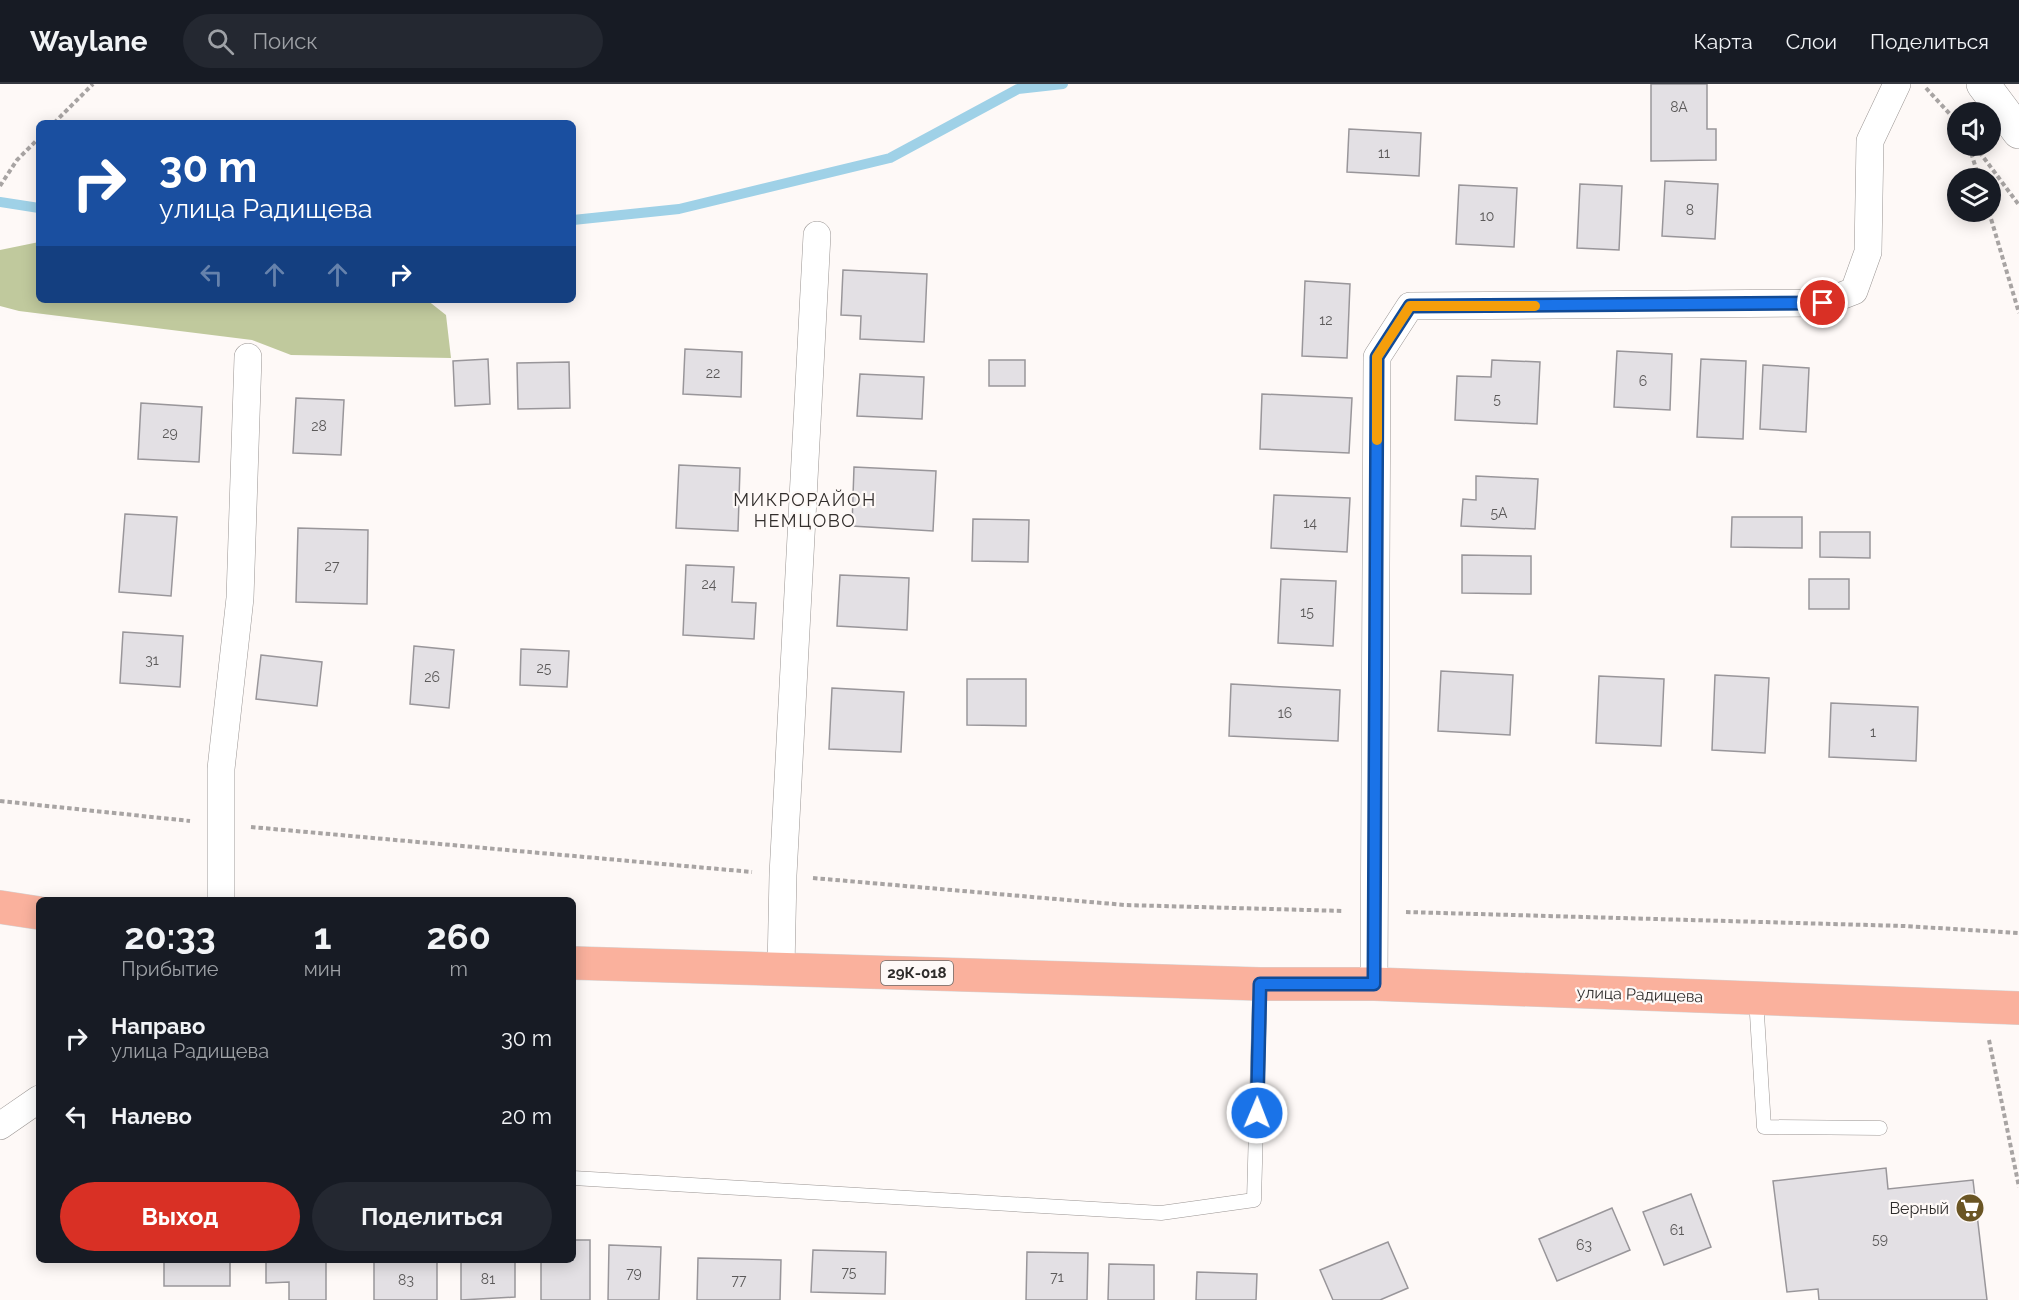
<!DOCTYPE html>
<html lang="ru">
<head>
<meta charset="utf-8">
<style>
	body { margin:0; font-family:Raleway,sans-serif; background:#242831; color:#f1f3f6; height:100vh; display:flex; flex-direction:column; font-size:22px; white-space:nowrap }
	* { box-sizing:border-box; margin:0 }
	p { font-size:20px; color:#9ea1a6 }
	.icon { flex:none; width:33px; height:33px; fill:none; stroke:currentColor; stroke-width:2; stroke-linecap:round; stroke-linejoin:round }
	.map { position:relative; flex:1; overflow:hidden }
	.panel { position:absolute; left:36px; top:813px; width:540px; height:366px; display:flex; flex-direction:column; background:#171b24; border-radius:9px; box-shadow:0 3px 15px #0003 }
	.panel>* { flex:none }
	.guide { position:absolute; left:36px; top:36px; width:540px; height:183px; border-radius:9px; box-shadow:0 3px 15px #0003; background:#1a4fa0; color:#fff; overflow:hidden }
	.tools { position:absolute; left:1947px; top:18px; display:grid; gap:12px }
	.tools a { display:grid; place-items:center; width:54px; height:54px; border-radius:50%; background:#171b24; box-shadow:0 3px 15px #0003; font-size:30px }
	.pin { position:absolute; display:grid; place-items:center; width:51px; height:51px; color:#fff; margin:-26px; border:3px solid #fff; border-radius:50%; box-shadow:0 2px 6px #0007 }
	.me { position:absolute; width:66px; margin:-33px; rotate:1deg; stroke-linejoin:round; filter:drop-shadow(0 0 4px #0008) }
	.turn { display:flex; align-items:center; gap:21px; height:126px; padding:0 24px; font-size:27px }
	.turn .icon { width:78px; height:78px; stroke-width:2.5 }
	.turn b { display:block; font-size:42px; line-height:51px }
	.lanes { display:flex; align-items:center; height:57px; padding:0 24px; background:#0003; justify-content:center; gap:30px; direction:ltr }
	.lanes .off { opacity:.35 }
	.eta { display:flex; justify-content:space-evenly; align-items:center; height:102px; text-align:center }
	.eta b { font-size:36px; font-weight:700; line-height:42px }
	.action { display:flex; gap:12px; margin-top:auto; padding:12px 24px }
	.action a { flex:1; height:69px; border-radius:36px; background:#d93025; color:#fff; font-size:24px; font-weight:700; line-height:69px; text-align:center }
	.action a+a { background:#242831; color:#f1f3f6 }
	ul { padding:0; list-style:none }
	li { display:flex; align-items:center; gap:18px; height:78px; padding:0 24px }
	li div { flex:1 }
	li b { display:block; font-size:22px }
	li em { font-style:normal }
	header { display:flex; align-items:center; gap:36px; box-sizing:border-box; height:84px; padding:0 30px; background:#171b24; border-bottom:2px solid #363941 }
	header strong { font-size:28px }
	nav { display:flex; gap:33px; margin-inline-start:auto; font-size:21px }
	.search { width:420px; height:54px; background:#242831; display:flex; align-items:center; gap:15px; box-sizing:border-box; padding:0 21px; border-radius:33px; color:#9ea1a6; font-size:22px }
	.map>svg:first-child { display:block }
	.forest { fill:#c0c99d }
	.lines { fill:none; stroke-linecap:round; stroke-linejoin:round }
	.stream { stroke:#9fd1e7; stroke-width:10 }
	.building { fill:#e3e0e4; stroke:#99969a; stroke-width:1.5 }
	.service-casing { stroke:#9a9593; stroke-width:15 }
	.minor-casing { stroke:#9a9593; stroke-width:28 }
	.tertiary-casing { stroke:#9a9593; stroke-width:34 }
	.primary-casing { stroke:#d5d5d5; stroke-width:34 }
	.path { stroke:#a8a4a3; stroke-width:4; stroke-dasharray:4.5 3; stroke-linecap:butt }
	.service { stroke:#fff; stroke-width:14 }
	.minor { stroke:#fff; stroke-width:27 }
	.tertiary { stroke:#fff; stroke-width:33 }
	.primary { stroke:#fab19d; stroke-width:33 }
	.route-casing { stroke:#114b97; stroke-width:15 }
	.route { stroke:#1a73e8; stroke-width:10 }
	.slow { stroke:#f59e0b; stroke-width:10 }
	.labels { text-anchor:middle; stroke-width:4.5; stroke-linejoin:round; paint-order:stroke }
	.number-label { font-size:14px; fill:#5b5959 }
	.shield { fill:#fef9f7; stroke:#6c6a68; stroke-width:1.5 }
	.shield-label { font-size:15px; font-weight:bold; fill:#2e2c2b }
	.street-label { font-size:16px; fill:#2e2c2b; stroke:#fef9f7 }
	.poi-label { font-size:16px; fill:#2e2c2b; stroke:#fef9f7; text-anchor:end }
	.neighbourhood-label { font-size:18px; letter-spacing:1.5px; fill:#322e2c; stroke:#fef9f7 }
</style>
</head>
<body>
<header>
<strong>Waylane</strong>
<div class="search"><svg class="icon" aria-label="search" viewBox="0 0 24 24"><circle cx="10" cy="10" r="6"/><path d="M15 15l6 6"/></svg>Поиск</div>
<nav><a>Карта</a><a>Слои</a><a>Поделиться</a></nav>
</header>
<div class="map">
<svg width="2019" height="1216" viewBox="0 0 2019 1216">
	<rect width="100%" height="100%" fill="#fef9f7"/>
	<polygon class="forest" points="39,158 39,216 427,216 446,231 451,274 291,271 252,256 19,227 0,222 0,166"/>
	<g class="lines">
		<g class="stream">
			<polyline points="0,118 39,124"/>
			<polyline points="573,136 679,125 890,74 1018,5 1063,0"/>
		</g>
	</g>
	<g class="building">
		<polygon points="1651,0 1707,0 1707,45 1716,45 1716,76 1651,77"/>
		<polygon points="1349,45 1421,49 1419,92 1347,88"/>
		<polygon points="1665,97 1718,100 1715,155 1662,152"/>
		<polygon points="1580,100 1622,102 1619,166 1577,164"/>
		<polygon points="1459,101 1517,104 1514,163 1456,160"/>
		<polygon points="843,186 927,190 924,258 860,255 861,232 841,231"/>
		<polygon points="1305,197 1350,200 1347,274 1302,272"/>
		<polygon points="685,265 742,268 741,313 683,310"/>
		<polygon points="1617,267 1672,270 1670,326 1614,323"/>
		<polygon points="488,275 490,320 455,322 453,277"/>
		<polygon points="1701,275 1746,277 1743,355 1697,353"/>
		<rect x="989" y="276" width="36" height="26"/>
		<polygon points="1492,276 1540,278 1537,340 1455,336 1457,292 1491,293"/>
		<polygon points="569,278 570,324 518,325 517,279"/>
		<polygon points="1763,281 1809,284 1806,348 1760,345"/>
		<polygon points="860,290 924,293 922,335 857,332"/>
		<polygon points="1262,310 1352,314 1349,369 1260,365"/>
		<polygon points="296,314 344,316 341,371 293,369"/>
		<polygon points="141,319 202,323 199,378 138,375"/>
		<polygon points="679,381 740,384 738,447 676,444"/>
		<polygon points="854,383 936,387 933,447 852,442"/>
		<polygon points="1476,392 1538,395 1535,445 1461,442 1463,415 1476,416"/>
		<polygon points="1274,411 1350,414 1347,468 1271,464"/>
		<polygon points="125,430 177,433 171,512 119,508"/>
		<polygon points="1732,433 1802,433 1802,464 1731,463"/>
		<polygon points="973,435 1029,436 1028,478 972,477"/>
		<polygon points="298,444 368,446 367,520 296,518"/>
		<polygon points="1820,448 1870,448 1870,474 1820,473"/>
		<polygon points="1462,471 1531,472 1531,510 1462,509"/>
		<polygon points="686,481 734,483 732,518 756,519 754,555 683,551"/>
		<polygon points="840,491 909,494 907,546 837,542"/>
		<polygon points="1281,495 1336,497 1333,562 1278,559"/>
		<rect x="1809" y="495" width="40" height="30"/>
		<polygon points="123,548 183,552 180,603 120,599"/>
		<polygon points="414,562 454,566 449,624 410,620"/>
		<polygon points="521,565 569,567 567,603 520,601"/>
		<polygon points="261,571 322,578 317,622 256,615"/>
		<polygon points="1441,587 1513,591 1510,651 1438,647"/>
		<polygon points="1715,591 1769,594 1765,669 1712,666"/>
		<polygon points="1599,592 1664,595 1661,662 1596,659"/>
		<polygon points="967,595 1026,595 1026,642 967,641"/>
		<polygon points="1231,600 1340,606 1338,657 1229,652"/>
		<polygon points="832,604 904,608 901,668 829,665"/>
		<polygon points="1831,619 1918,623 1916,677 1829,673"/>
		<polygon points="1886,1084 1888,1105 1973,1096 1987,1216 1819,1216 1818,1205 1787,1208 1773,1097"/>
		<polygon points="1691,1110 1711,1163 1664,1181 1643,1128"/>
		<polygon points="1612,1124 1630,1166 1557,1197 1539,1155"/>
		<polygon points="573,1156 590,1156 590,1216 541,1216 541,1176 573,1176"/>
		<polygon points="1388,1158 1408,1204 1380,1216 1333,1216 1320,1186"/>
		<polygon points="609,1161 661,1163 659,1216 608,1216"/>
		<polygon points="813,1166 886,1168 885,1210 811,1208"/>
		<polygon points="1027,1168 1088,1169 1087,1216 1026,1216"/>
		<polygon points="698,1174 781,1176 780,1216 697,1216"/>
		<rect x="164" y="1176" width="66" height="26"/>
		<polygon points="266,1176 326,1176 326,1216 289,1216 289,1198 266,1199"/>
		<rect x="374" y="1176" width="63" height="40"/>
		<polygon points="461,1176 515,1176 515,1213 461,1216"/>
		<polygon points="1109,1180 1154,1181 1154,1216 1108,1216"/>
		<polygon points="1197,1188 1257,1190 1256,1216 1196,1216"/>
	</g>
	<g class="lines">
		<g class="service-casing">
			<g id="service">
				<polyline points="1756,914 1764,1043 1880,1044"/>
				<polyline points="573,1094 1161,1129 1254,1116 1260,900"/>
			</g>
		</g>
		<g class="minor-casing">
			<g id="minor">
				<polyline points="221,816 221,685 240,514 248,273"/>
				<polyline points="781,884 783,791 817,151"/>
				<polyline points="1374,900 1377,273 1410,222 1823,219 1854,207 1868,168 1870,57 1897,0"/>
				<polyline points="0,1042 39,1015"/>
			</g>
		</g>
		<g class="tertiary-casing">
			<polyline id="tertiary" points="1983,0 2019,48"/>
		</g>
		<g class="primary-casing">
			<g id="primary">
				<polyline points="0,823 39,829"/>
				<polyline points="573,879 1260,900 1374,900 2019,924"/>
			</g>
		</g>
		<g class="path">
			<polyline points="1926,4 1958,39"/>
			<polyline points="54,39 93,0"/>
			<polyline points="1969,62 1979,94"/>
			<polyline points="1975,62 2019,121"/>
			<polyline points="0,102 17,76 39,54"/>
			<polyline points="1989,128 2019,229"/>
			<polyline points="0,717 190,737"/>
			<polyline points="251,743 752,788"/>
			<polyline points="813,794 1125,821 1344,827"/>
			<polyline points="1406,828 1904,842 2019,849"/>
			<polyline points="1989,956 2019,1103"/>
		</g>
		<use href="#service" class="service"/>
		<use href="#minor" class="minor"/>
		<use href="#tertiary" class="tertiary"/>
		<use href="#primary" class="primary"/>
	</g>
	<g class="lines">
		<g class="route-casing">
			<polyline id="route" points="1257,1029 1260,900 1374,900 1377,273 1410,222 1823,219"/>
		</g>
		<use href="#route" class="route"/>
		<polyline class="slow" points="1377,356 1377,273 1410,222 1535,222"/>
	</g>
	<defs>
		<g id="supermarket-disc" transform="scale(1.5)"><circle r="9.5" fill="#6a5524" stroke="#fef9f7"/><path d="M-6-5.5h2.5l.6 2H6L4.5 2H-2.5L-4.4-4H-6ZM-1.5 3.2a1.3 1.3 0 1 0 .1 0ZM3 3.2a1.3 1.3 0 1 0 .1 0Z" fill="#fff"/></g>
	</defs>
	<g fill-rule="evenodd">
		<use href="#supermarket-disc" x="1970" y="1124"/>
	</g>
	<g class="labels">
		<g class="number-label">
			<text x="1679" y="28">8А</text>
			<text x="1384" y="74">11</text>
			<text x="1690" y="131">8</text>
			<text x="1487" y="137">10</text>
			<text x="1326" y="241">12</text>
			<text x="713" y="294">22</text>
			<text x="1643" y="302">6</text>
			<text x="1497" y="320">5</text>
			<text x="319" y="347">28</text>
			<text x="170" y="354">29</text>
			<text x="1499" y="434">5А</text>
			<text x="1310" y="444">14</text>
			<text x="332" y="487">27</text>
			<text x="709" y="505">24</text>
			<text x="1307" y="533">15</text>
			<text x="152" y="581">31</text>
			<text x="544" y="589">25</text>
			<text x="432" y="598">26</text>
			<text x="1285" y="634">16</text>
			<text x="1873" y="653">1</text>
			<text x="1677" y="1151">61</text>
			<text x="1880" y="1160">59</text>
			<text x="1584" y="1166">63</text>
			<text x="849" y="1193">75</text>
			<text x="634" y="1194">79</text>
			<text x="1057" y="1198">71</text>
			<text x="488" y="1200">81</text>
			<text x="406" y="1201">83</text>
			<text x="739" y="1201">77</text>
		</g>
		<rect class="shield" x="881" y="877" width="72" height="24" rx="4.5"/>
		<g class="shield-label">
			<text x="917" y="894">29К-018</text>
		</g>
		<g class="street-label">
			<text transform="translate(1640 910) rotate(2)" y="6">улица Радищева</text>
		</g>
		<g class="poi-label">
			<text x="1949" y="1130">Верный</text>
		</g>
		<g class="neighbourhood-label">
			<text x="805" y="422">МИКРОРАЙОН<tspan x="805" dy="21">НЕМЦОВО</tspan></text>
		</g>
	</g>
</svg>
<div class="tools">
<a><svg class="icon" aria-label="sound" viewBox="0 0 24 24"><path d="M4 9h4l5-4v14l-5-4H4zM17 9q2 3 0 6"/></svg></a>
<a><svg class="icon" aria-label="layers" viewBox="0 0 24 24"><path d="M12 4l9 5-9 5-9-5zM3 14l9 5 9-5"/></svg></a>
</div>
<div class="pin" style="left:1823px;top:219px;background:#d93025"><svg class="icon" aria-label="arrive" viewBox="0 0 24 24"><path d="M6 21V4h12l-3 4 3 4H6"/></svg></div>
<svg class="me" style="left:1257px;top:1029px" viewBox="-20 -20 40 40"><circle r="17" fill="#1a73e8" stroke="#fff" stroke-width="3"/><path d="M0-11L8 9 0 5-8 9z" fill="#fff"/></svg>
<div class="guide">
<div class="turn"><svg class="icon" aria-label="right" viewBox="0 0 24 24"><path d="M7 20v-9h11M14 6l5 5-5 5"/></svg><div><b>30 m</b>улица Радищева</div></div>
<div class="lanes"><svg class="icon off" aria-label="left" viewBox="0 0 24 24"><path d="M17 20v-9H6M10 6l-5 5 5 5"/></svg><svg class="icon off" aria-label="ahead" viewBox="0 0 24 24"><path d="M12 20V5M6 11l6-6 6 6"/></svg><svg class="icon off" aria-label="ahead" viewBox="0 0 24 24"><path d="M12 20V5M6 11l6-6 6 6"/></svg><svg class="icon" aria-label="right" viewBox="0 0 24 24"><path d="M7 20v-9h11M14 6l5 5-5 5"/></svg></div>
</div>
<section class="panel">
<div class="eta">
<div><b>20:33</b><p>Прибытие</p></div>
<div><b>1</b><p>мин</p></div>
<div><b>260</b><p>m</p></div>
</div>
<ul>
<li><svg class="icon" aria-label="right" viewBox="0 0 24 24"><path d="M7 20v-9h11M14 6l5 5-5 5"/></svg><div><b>Направо</b><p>улица Радищева</p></div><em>30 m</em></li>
<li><svg class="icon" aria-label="left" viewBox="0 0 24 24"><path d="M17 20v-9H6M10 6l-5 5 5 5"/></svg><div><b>Налево</b></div><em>20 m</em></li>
</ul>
<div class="action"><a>Выход</a><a>Поделиться</a></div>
</section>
</div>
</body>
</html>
